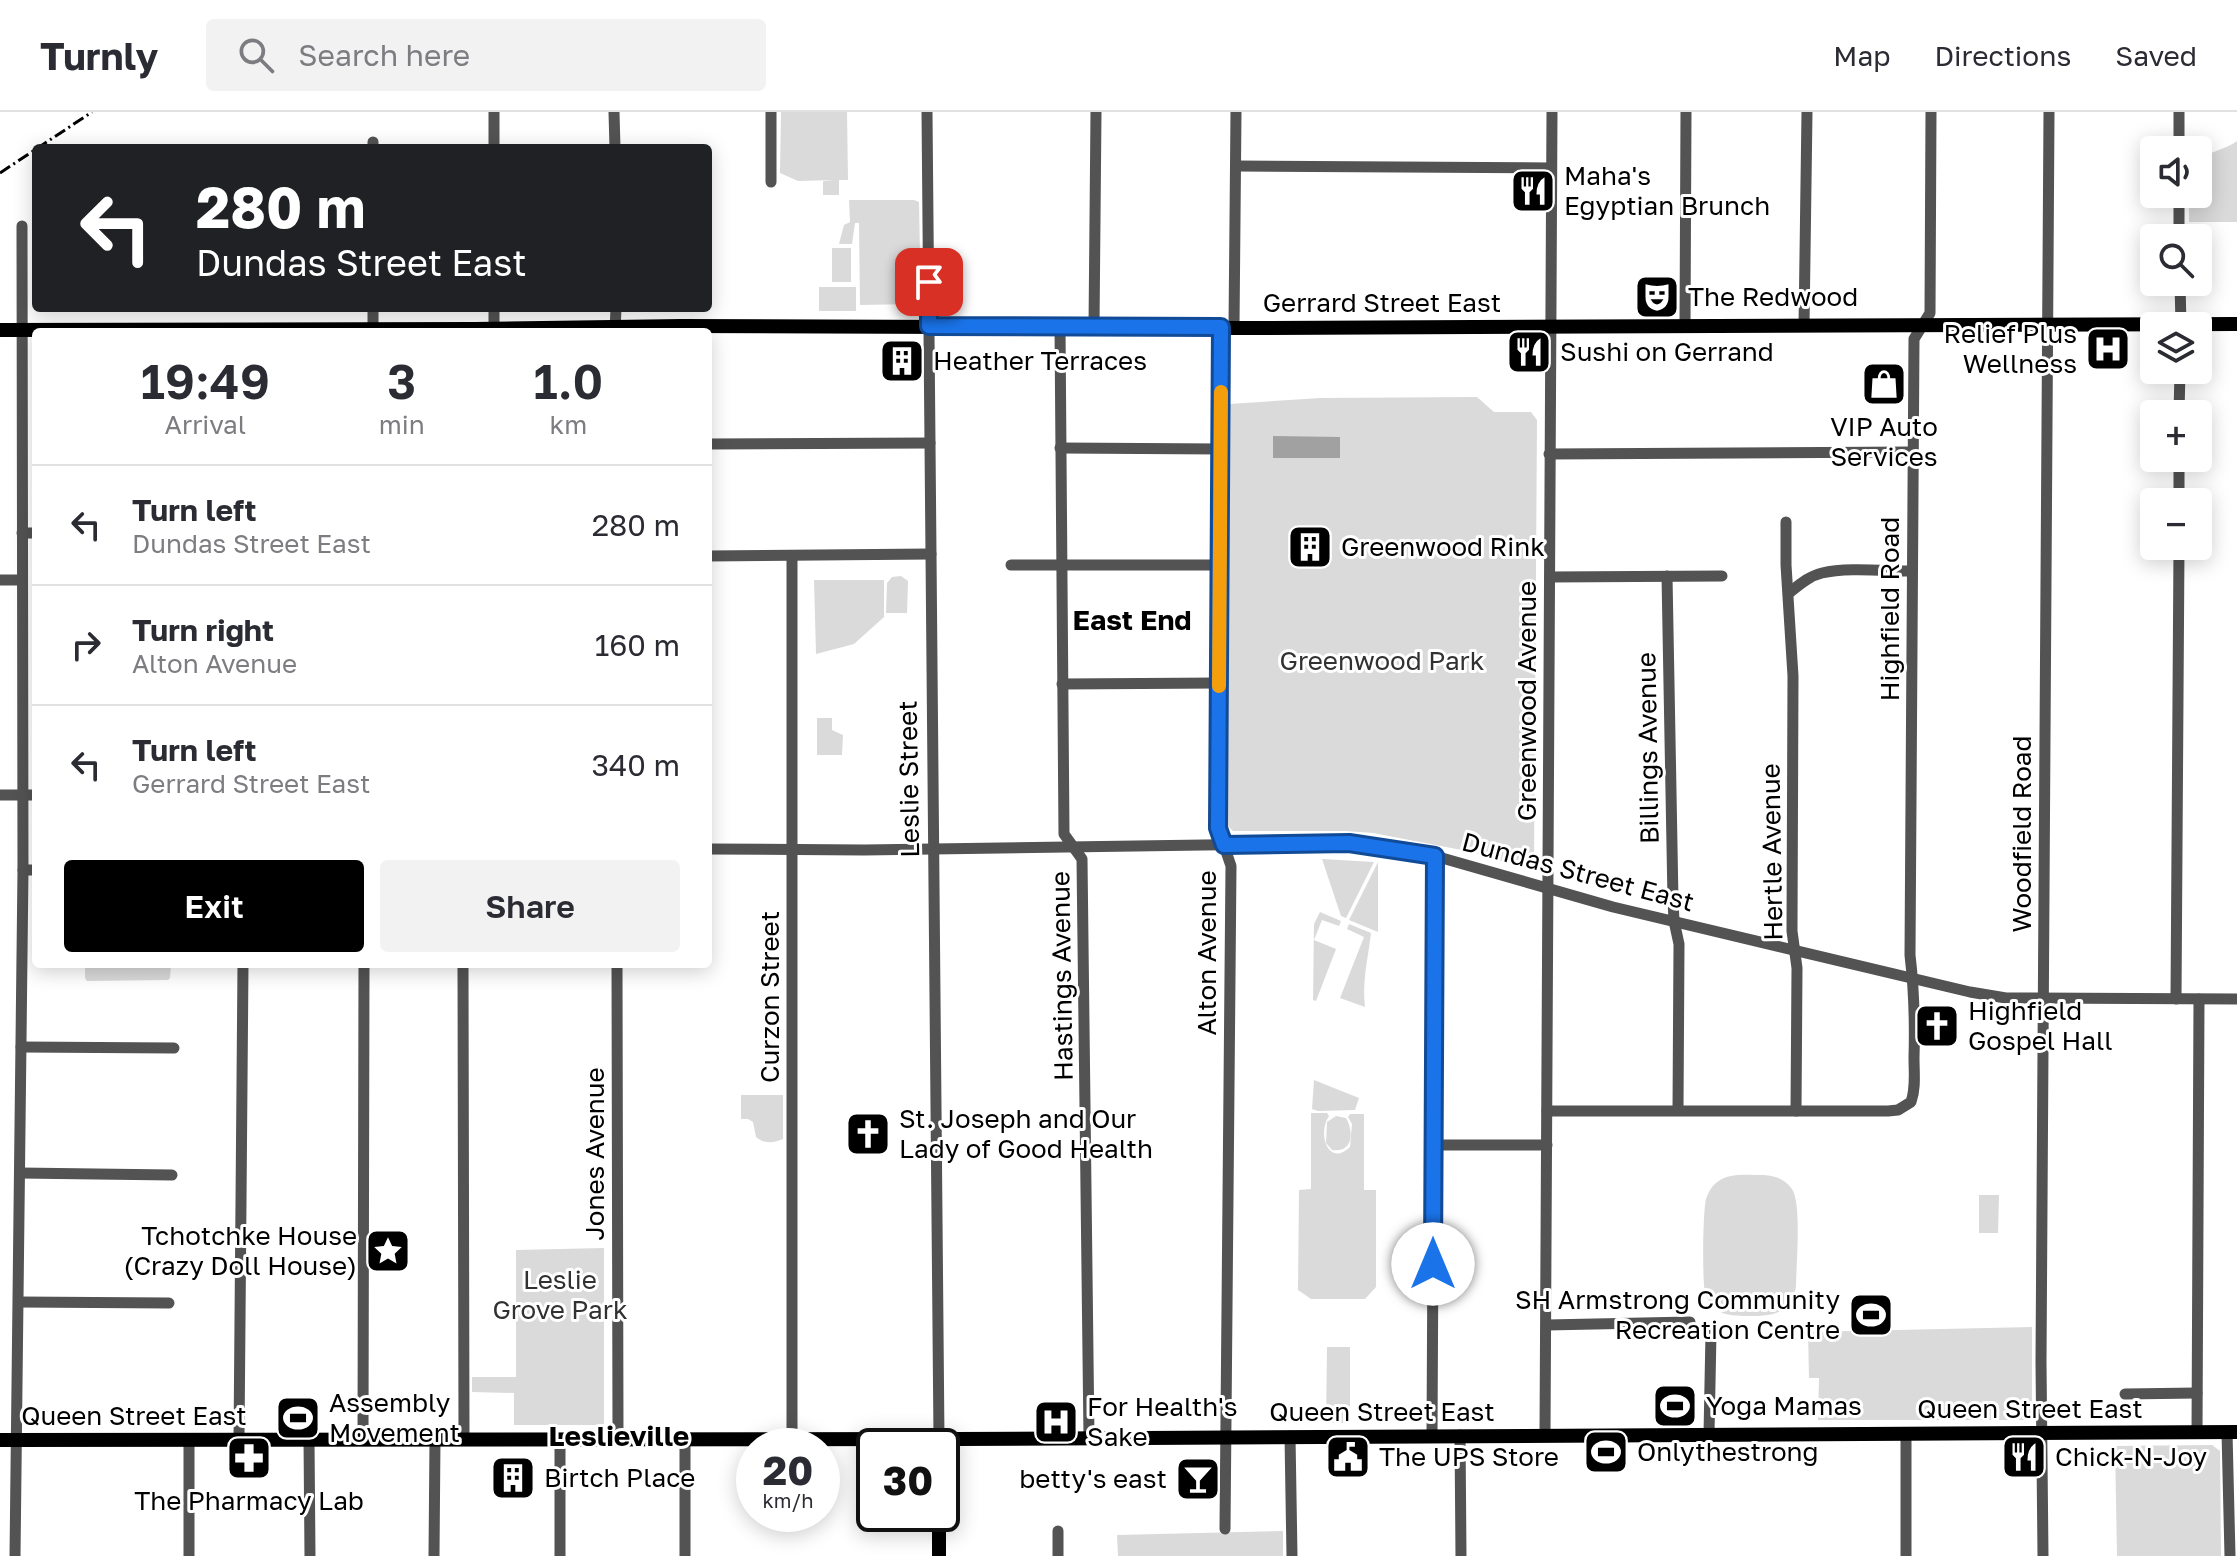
<!DOCTYPE html>
<html lang="en">
<head>
<meta charset="utf-8">
<style>
	body { margin:0; font-family:"Golos Text",sans-serif; background:#f2f2f3; color:#2b2b33; height:100vh; display:flex; flex-direction:column; font-size:30px; white-space:nowrap }
	* { box-sizing:border-box; margin:0 }
	p { font-size:26px; color:#7c7c81 }
	.icon { flex:none; width:44px; height:44px; fill:none; stroke:currentColor; stroke-width:2; stroke-linecap:round; stroke-linejoin:round }
	.map { position:relative; flex:1; overflow:hidden }
	.details { position:absolute; left:32px; top:216px; width:680px; height:640px; display:flex; flex-direction:column; background:#fff; border-radius:8px; box-shadow:0 4px 20px #0003 }
	.details>* { flex:none }
	.hud { position:absolute; left:32px; top:32px; width:680px; height:168px; border-radius:8px; box-shadow:0 4px 20px #0003; background:#202124; color:#fff; overflow:hidden }
	.fabs { position:absolute; left:2140px; top:24px; display:grid; gap:16px }
	.fabs a { display:grid; place-items:center; width:72px; height:72px; border-radius:8px; background:#fff; box-shadow:0 4px 20px #0003; font-size:40px }
	.speed { position:absolute; left:736px; top:1316px; display:flex; gap:16px; font-size:40px; font-weight:700; text-align:center }
	.speed>* { display:grid; place-content:center; width:104px; height:104px; border-radius:50%; background:#fff; box-shadow:0 4px 20px #0003; line-height:1 }
	.speed small { font-size:20px; font-weight:400 }
	.speed .limit { border:4px solid #111; border-radius:12px; background:#fff; color:#111 }
	.pin { position:absolute; display:grid; place-items:center; width:68px; height:68px; color:#fff; margin:-34px; border-radius:16px; box-shadow:0 4px 12px #0006 }
	.me { position:absolute; width:88px; margin:-44px; rotate:0deg; stroke-linejoin:round; filter:drop-shadow(0 0 6px #0008) }
	.turn { display:flex; align-items:center; gap:28px; height:168px; padding:0 32px; font-size:36px }
	.turn .icon { width:104px; height:104px; stroke-width:2.5 }
	.turn b { display:block; font-size:56px; line-height:68px }
	.eta { display:flex; justify-content:space-evenly; align-items:center; height:136px; text-align:center }
	.eta b { font-size:48px; font-weight:600; line-height:56px }
	.primary-button { display:flex; gap:16px; margin-top:auto; padding:16px 32px }
	.primary-button a { flex:1; height:92px; border-radius:8px; background:#000; color:#fff; font-size:32px; font-weight:600; line-height:92px; text-align:center }
	.primary-button a+a { background:#f2f2f3; color:#2b2b33 }
	ul { padding:0; list-style:none }
	li { display:flex; align-items:center; gap:24px; height:120px; padding:0 32px; border-top:2px solid #e1e1e2 }
	li div { flex:1 }
	li b { display:block; font-size:30px }
	li em { font-style:normal }
	header { display:flex; align-items:center; gap:48px; box-sizing:border-box; height:112px; padding:0 40px; background:#fff; border-bottom:2px solid #e1e1e2 }
	header strong { font-size:38px }
	nav { display:flex; gap:44px; margin-inline-start:auto; font-size:28px }
	.search { width:560px; height:72px; background:#f2f2f3; display:flex; align-items:center; gap:20px; box-sizing:border-box; padding:0 28px; border-radius:8px; color:#7c7c81; font-size:30px }
	.map>svg:first-child { display:block }
	.green { fill:#dadada }
	.water { fill:#a1a1a1 }
	.lines { fill:none; stroke-linecap:round; stroke-linejoin:round }
	.minor { stroke:#535353; stroke-width:11 }
	.major { stroke:#000; stroke-width:14 }
	.tram { stroke:#000; stroke-width:2 }
	.rail { stroke:#000; stroke-width:3; stroke-dasharray:12 4 2 4; stroke-linecap:butt }
	.route-casing { stroke:#114b97; stroke-width:20 }
	.route { stroke:#1a73e8; stroke-width:14 }
	.slow { stroke:#f59e0b; stroke-width:14 }
	.labels { text-anchor:middle; stroke-width:6; stroke-linejoin:round; paint-order:stroke }
	.poi-label { font-size:26px; fill:#000; stroke:#fff; text-anchor:start }
	.street-label { font-size:26px; fill:#000; stroke:#fff }
	.park-label { font-size:26px; fill:#313131; stroke:#fff }
	.neighbourhood-label { font-size:28px; font-weight:bold; fill:#000; stroke:#fff }
</style>
</head>
<body>
<header>
<strong>Turnly</strong>
<div class="search"><svg class="icon" aria-label="search" viewBox="0 0 24 24"><circle cx="10" cy="10" r="6"/><path d="M15 15l6 6"/></svg>Search here</div>
<nav><a>Map</a><a>Directions</a><a>Saved</a></nav>
</header>
<div class="map">
<svg width="2237" height="1444" viewBox="0 0 2237 1444">
	<rect width="100%" height="100%" fill="#fff"/>
	<g class="green">
		<polygon points="781,0 847,0 848,68 839,68 839,83 823,83 823,69 834,68 798,69 780,61"/>
		<path d="M 2237,29 L 2237,110 L 2189,110 L 2189,82 L 2198,82 L 2198,48 C 2210,39 2225,38 2237,29 Z"/>
		<polygon points="849,88 914,88 919,90 921,195 915,192 860,193 859,111 855,111 852,132 839,132 844,113 850,110"/>
		<rect x="832" y="136" width="19" height="34"/>
		<rect x="819" y="175" width="37" height="24"/>
		<polygon points="1477,285 1494,300 1531,300 1537,308 1534,755 1527,757 1472,740 1373,721 1346,719 1233,719 1227,713 1229,292 1320,286"/>
		<polygon points="901,464 908,469 907,501 886,501 887,471 892,465"/>
		<polygon points="814,468 884,468 884,505 854,532 816,542"/>
		<polygon points="817,606 832,606 832,618 843,623 842,643 817,643"/>
		<polygon points="1322,747 1374,750 1346,806 1341,804"/>
		<polygon points="1378,750 1378,820 1349,808"/>
		<polygon points="1320,800 1341,809 1339,814 1322,808 1314,828 1336,837 1316,889 1313,888 1314,812"/>
		<path d="M 1349,812 L 1371,821 C 1368,847 1362,868 1365,895 L 1340,886 L 1364,825 L 1347,817 Z"/>
		<polygon points="85,852 171,852 170,866 168,868 87,869 85,866"/>
		<polygon points="1314,968 1359,986 1355,998 1318,999 1312,997"/>
		<path d="M 741,983 L 783,983 L 783,1027 C 774,1031 764,1032 756,1025 L 753,1010 L 748,1007 L 741,1007 Z"/>
		<path d="M 1311,1001 L 1327,1001 L 1329,1004 C 1317,1021 1328,1056 1350,1035 L 1352,1012 L 1348,1005 L 1350,1002 L 1364,1002 L 1364,1078 L 1376,1078 L 1376,1175 L 1365,1187 L 1311,1187 L 1298,1178 L 1299,1078 L 1311,1077 Z"/>
		<path d="M 1336,1004 L 1346,1006 C 1354,1020 1353,1041 1332,1038 L 1326,1031 L 1327,1010 Z"/>
		<path d="M 1764,1063 C 1775,1064 1785,1067 1792,1077 C 1802,1092 1796,1155 1796,1175 C 1789,1205 1769,1204 1743,1204 C 1729,1203 1719,1203 1710,1191 C 1708,1187 1706,1184 1705,1180 C 1702,1168 1703,1098 1706,1087 C 1708,1081 1711,1075 1716,1071 C 1728,1060 1748,1063 1764,1063 Z"/>
		<polygon points="1979,1083 1999,1083 1998,1121 1979,1121"/>
		<polygon points="604,1136 604,1313 514,1313 514,1281 472,1280 472,1265 516,1265 516,1138"/>
		<polygon points="2032,1215 2032,1303 2027,1308 1818,1308 1819,1266 1809,1266 1808,1220"/>
		<polygon points="1327,1235 1350,1235 1350,1311 1326,1311"/>
		<polygon points="2212,1333 2220,1339 2221,1444 2117,1444 2115,1334"/>
		<polygon points="1283,1419 1283,1444 1118,1444 1117,1423"/>
	</g>
	<polygon class="water" points="1273,324 1340,325 1340,346 1273,346"/>
	<g class="lines">
		<g class="minor">
			<polyline points="494,0 494,36"/>
			<polyline points="614,0 615,36"/>
			<polyline points="771,0 771,70"/>
			<polyline points="927,0 939,1327"/>
			<polyline points="373,36 373,30"/>
			<polyline points="2179,38 2179,0"/>
			<polyline points="1236,54 1551,56"/>
			<polyline points="2179,126 2179,82"/>
			<polyline points="2180,170 2181,214"/>
			<polyline points="1685,214 1686,0"/>
			<polyline points="1804,214 1807,0"/>
			<polyline points="1060,215 1064,722 1082,747 1089,1326"/>
			<polyline points="1094,215 1096,0"/>
			<polyline points="1221,215 1218,716 1231,754 1225,1417"/>
			<polyline points="1234,215 1236,0"/>
			<polyline points="615,219 616,196"/>
			<polyline points="373,220 373,196"/>
			<polyline points="494,220 494,196"/>
			<polyline points="2179,302 2180,258"/>
			<polyline points="708,332 930,331"/>
			<polyline points="1060,336 1221,337"/>
			<polyline points="1549,342 1912,340"/>
			<polyline points="2179,390 2179,346"/>
			<polyline points="1786,410 1786,453 1793,564 1792,819 1797,856 1796,999"/>
			<polyline points="22,421 36,421"/>
			<polyline points="708,444 931,442"/>
			<polyline points="792,444 792,1327"/>
			<polyline points="1011,453 1219,453"/>
			<polyline points="1667,464 1673,788 1674,809 1679,832 1678,998"/>
			<polyline points="1550,465 1722,464"/>
			<polyline points="0,468 22,468"/>
			<path d="M 1789,481 C 1799,473 1809,464 1822,461 C 1846,455 1886,459 1912,459"/>
			<polyline points="1062,572 1219,571"/>
			<polyline points="0,683 36,683"/>
			<polyline points="708,737 864,738 1349,731 1435,744 1613,795 1970,880 2006,886 2237,887"/>
			<polyline points="23,758 36,758"/>
			<polyline points="463,852 464,1328"/>
			<polyline points="617,852 618,1327"/>
			<polyline points="2176,887 2179,434"/>
			<polyline points="21,935 174,936"/>
			<path d="M 1547,999 L 1888,999 L 1898,998 L 1911,990 C 1916,976 1914,961 1914,946 C 1915,911 1914,877 1910,843 L 1914,227 L 1930,201 L 1931,0"/>
			<polyline points="1433,1033 1547,1033"/>
			<polyline points="20,1061 172,1063"/>
			<polyline points="19,1190 169,1191"/>
			<polyline points="1547,1213 1690,1210"/>
			<polyline points="2125,1282 2197,1281"/>
			<polyline points="2227,1320 2230,1444"/>
			<polyline points="2197,1321 2199,887"/>
			<polyline points="1545,1322 1552,0"/>
			<polyline points="1709,1322 1711,1221"/>
			<polyline points="1906,1322 1906,1444"/>
			<polyline points="1432,1323 1435,744"/>
			<polyline points="1460,1323 1461,1444"/>
			<polyline points="1290,1324 1292,1444"/>
			<polyline points="239,1327 243,852"/>
			<polyline points="309,1327 310,1444"/>
			<polyline points="363,1327 364,852"/>
			<polyline points="560,1327 560,1444"/>
			<polyline points="685,1328 685,1444"/>
			<polyline points="15,1444 23,758 22,114"/>
			<polyline points="189,1444 189,1327"/>
			<polyline points="434,1444 435,1328"/>
			<polyline points="1058,1444 1058,1419"/>
			<polyline points="2043,1444 2041,1250 2049,0"/>
		</g>
		<g class="major">
			<polyline points="0,218 475,217 681,214 1243,216 2237,212"/>
			<polyline points="0,1328 956,1327 2237,1320"/>
			<polyline points="939,1402 939,1444"/>
		</g>
		<g class="tram">
			<polyline points="0,215 427,215 667,212 1804,212 2237,209"/>
			<path d="M 0,1325 C 746,1330 1491,1320 2237,1318"/>
			<path d="M 942,1351 C 945,1336 953,1331 967,1329"/>
			<polyline points="941,1402 942,1444"/>
		</g>
		<polyline class="rail" points="0,61 92,0"/>
	</g>
	<g class="lines">
		<g class="route-casing">
			<polyline id="route" points="929,170 929,214 1221,215 1218,716 1224,733 1349,731 1435,744 1433,1152"/>
		</g>
		<use href="#route" class="route"/>
		<polyline class="slow" points="1219,574 1221,280"/>
	</g>
	<defs>
		<g id="restaurant-square" transform="scale(2.3)"><rect x="-9" y="-9" width="18" height="18" rx="4" fill="#000" stroke="#fff"/><path d="M-5-6h1v4h1v-4h1v4h1v-4h1v5L-1.5 .5V6h-2V.5L-5-1ZM5-6V6H3V1.5H1.5Q1.5-4 5-6Z" fill="#fff"/></g>
		<g id="theatre-square" transform="scale(2.3)"><rect x="-9" y="-9" width="18" height="18" rx="4" fill="#000" stroke="#fff"/><path d="M-5-5.5Q0-4 5-5.5V0Q5 5 0 6Q-5 5-5 0ZM-3.3-2.5H-1v1.5H-3.3ZM1-2.5H3.3v1.5H1ZM-2.8 1Q0 5.5 2.8 1Z" fill="#fff"/></g>
		<g id="hospital-square" transform="scale(2.3)"><rect x="-9" y="-9" width="18" height="18" rx="4" fill="#000" stroke="#fff"/><path d="M-5-5h3v3.5h4V-5h3V5h-3V1.5h-4V5h-3Z" fill="#fff"/></g>
		<g id="building-square" transform="scale(2.3)"><rect x="-9" y="-9" width="18" height="18" rx="4" fill="#000" stroke="#fff"/><path d="M-4-6H4V6H1V3H-1V6H-4ZM-2.5-4.3h1.7v1.8h-1.7ZM.8-4.3h1.7v1.8H.8ZM-2.5-1h1.7V.8h-1.7ZM.8-1h1.7V.8H.8Z" fill="#fff"/></g>
		<g id="shop-square" transform="scale(2.3)"><rect x="-9" y="-9" width="18" height="18" rx="4" fill="#000" stroke="#fff"/><path d="M-5-2.5h2.3a2.7 3.5 0 0 1 5.4 0H5L5.5 6h-11ZM-1.5-2.5h3a1.5 2.3 0 0 0-3 0Z" fill="#fff"/></g>
		<g id="church-square" transform="scale(2.3)"><rect x="-9" y="-9" width="18" height="18" rx="4" fill="#000" stroke="#fff"/><path d="M-1.2-6h2.4v3.5h3.3v2.4h-3.3V6h-2.4V-.1h-3.3v-2.4h3.3Z" fill="#fff"/></g>
		<g id="sight-square" transform="scale(2.3)"><rect x="-9" y="-9" width="18" height="18" rx="4" fill="#000" stroke="#fff"/><path d="M0-6L1.8-2.2L6-1.7L2.9 1.2L3.7 5.4L0 3.3L-3.7 5.4L-2.9 1.2L-6-1.7L-1.8-2.2Z" fill="#fff"/></g>
		<g id="stadium-square" transform="scale(2.3)"><rect x="-9" y="-9" width="18" height="18" rx="4" fill="#000" stroke="#fff"/><path d="M0-5a6.5 5 0 1 0 0 10a6.5 5 0 1 0 0-10ZM-3.5-1.8h7v3.6h-7Z" fill="#fff"/></g>
		<g id="civic-square" transform="scale(2.3)"><rect x="-9" y="-9" width="18" height="18" rx="4" fill="#000" stroke="#fff"/><path d="M-.6-6.5H3V-4.5H.6V-3L4-1V1h2V6H-6V1h2V-1L-.6-3ZM-1.2 2.5V6h2.4V2.5Z" fill="#fff"/></g>
		<g id="pharmacy-square" transform="scale(2.3)"><rect x="-9" y="-9" width="18" height="18" rx="4" fill="#000" stroke="#fff"/><path d="M-2-6h4v4h4v4h-4v4h-4v-4h-4v-4h4Z" fill="#fff"/></g>
		<g id="bar-square" transform="scale(2.3)"><rect x="-9" y="-9" width="18" height="18" rx="4" fill="#000" stroke="#fff"/><path d="M-6-5H6L.8 .8V4.5H3.5V6h-7V4.5H-.8V.8Z" fill="#fff"/></g>
	</defs>
	<g fill-rule="evenodd">
		<use href="#restaurant-square" x="1533" y="79"/>
		<use href="#theatre-square" x="1657" y="185"/>
		<use href="#hospital-square" x="2108" y="237"/>
		<use href="#restaurant-square" x="1529" y="240"/>
		<use href="#building-square" x="902" y="249"/>
		<use href="#shop-square" x="1884" y="272"/>
		<use href="#building-square" x="1310" y="435"/>
		<use href="#church-square" x="1937" y="914"/>
		<use href="#church-square" x="868" y="1022"/>
		<use href="#sight-square" x="388" y="1139"/>
		<use href="#stadium-square" x="1871" y="1203"/>
		<use href="#stadium-square" x="1675" y="1294"/>
		<use href="#stadium-square" x="298" y="1306"/>
		<use href="#hospital-square" x="1056" y="1310"/>
		<use href="#stadium-square" x="1606" y="1340"/>
		<use href="#civic-square" x="1348" y="1345"/>
		<use href="#restaurant-square" x="2024" y="1345"/>
		<use href="#pharmacy-square" x="249" y="1346"/>
		<use href="#building-square" x="513" y="1366"/>
		<use href="#bar-square" x="1198" y="1367"/>
	</g>
	<g class="labels">
		<g class="poi-label">
			<text x="1564" y="73">Maha's<tspan x="1564" dy="30">Egyptian Brunch</tspan></text>
			<text x="1688" y="194">The Redwood</text>
			<text x="2077" y="231" text-anchor="end">Relief Plus<tspan x="2077" dy="30">Wellness</tspan></text>
			<text x="1560" y="249">Sushi on Gerrand</text>
			<text x="933" y="258">Heather Terraces</text>
			<text x="1884" y="324" text-anchor="middle">VIP Auto<tspan x="1884" dy="30">Services</tspan></text>
			<text x="1341" y="444">Greenwood Rink</text>
			<text x="1968" y="908">Highfield<tspan x="1968" dy="30">Gospel Hall</tspan></text>
			<text x="899" y="1016">St. Joseph and Our<tspan x="899" dy="30">Lady of Good Health</tspan></text>
			<text x="357" y="1133" text-anchor="end">Tchotchke House<tspan x="357" dy="30">(Crazy Doll House)</tspan></text>
			<text x="1840" y="1197" text-anchor="end">SH Armstrong Community<tspan x="1840" dy="30">Recreation Centre</tspan></text>
			<text x="329" y="1300">Assembly<tspan x="329" dy="30">Movement</tspan></text>
			<text x="1706" y="1303">Yoga Mamas</text>
			<text x="1087" y="1304">For Health's<tspan x="1087" dy="30">Sake</tspan></text>
			<text x="1637" y="1349">Onlythestrong</text>
			<text x="1379" y="1354">The UPS Store</text>
			<text x="2055" y="1354">Chick-N-Joy</text>
			<text x="544" y="1375">Birtch Place</text>
			<text x="1167" y="1376" text-anchor="end">betty's east</text>
			<text x="249" y="1398" text-anchor="middle">The Pharmacy Lab</text>
		</g>
		<g class="street-label">
			<text x="1382" y="200">Gerrard Street East</text>
			<text transform="translate(1890 497) rotate(-90)" y="9">Highfield Road</text>
			<text transform="translate(1527 589) rotate(-90)" y="9">Greenwood Avenue</text>
			<text transform="translate(1648 636) rotate(-91)" y="9">Billings Avenue</text>
			<text transform="translate(909 667) rotate(-91)" y="9">Leslie Street</text>
			<text transform="translate(2022 722) rotate(-90)" y="9">Woodfield Road</text>
			<text transform="translate(1772 740) rotate(-91)" y="9">Hertle Avenue</text>
			<text transform="translate(1578 760) rotate(15)" y="9">Dundas Street East</text>
			<text transform="translate(1207 841) rotate(-90)" y="9">Alton Avenue</text>
			<text transform="translate(1062 864) rotate(-91)" y="9">Hastings Avenue</text>
			<text transform="translate(770 885) rotate(-90)" y="9">Curzon Street</text>
			<text transform="translate(595 1042) rotate(-90)" y="9">Jones Avenue</text>
			<text x="2030" y="1306">Queen Street East</text>
			<text x="1382" y="1309">Queen Street East</text>
			<text x="134" y="1313">Queen Street East</text>
		</g>
		<g class="park-label">
			<text x="1382" y="558">Greenwood Park</text>
			<text x="560" y="1177">Leslie<tspan x="560" dy="30">Grove Park</tspan></text>
		</g>
		<g class="neighbourhood-label">
			<text x="1132" y="518">East End</text>
			<text x="619" y="1334">Leslieville</text>
		</g>
	</g>
</svg>
<div class="fabs">
<a><svg class="icon" aria-label="sound" viewBox="0 0 24 24"><path d="M4 9h4l5-4v14l-5-4H4zM17 9q2 3 0 6"/></svg></a>
<a><svg class="icon" aria-label="search" viewBox="0 0 24 24"><circle cx="10" cy="10" r="6"/><path d="M15 15l6 6"/></svg></a>
<a><svg class="icon" aria-label="layers" viewBox="0 0 24 24"><path d="M12 4l9 5-9 5-9-5zM3 14l9 5 9-5"/></svg></a>
<a>+</a>
<a>−</a>
</div>
<div class="speed"><div>20<small>km/h</small></div><div class="limit">30</div></div>
<div class="pin" style="left:929px;top:170px;background:#d93025"><svg class="icon" aria-label="arrive" viewBox="0 0 24 24"><path d="M6 21V4h12l-3 4 3 4H6"/></svg></div>
<svg class="me" style="left:1433px;top:1152px" viewBox="-20 -20 40 40"><circle r="19" fill="#fff"/><path d="M0-13L10 11 0 6-10 11z" fill="#1a73e8"/></svg>
<div class="hud">
<div class="turn"><svg class="icon" aria-label="left" viewBox="0 0 24 24"><path d="M17 20v-9H6M10 6l-5 5 5 5"/></svg><div><b>280 m</b>Dundas Street East</div></div>
</div>
<section class="details">
<div class="eta">
<div><b>19:49</b><p>Arrival</p></div>
<div><b>3</b><p>min</p></div>
<div><b>1.0</b><p>km</p></div>
</div>
<ul>
<li><svg class="icon" aria-label="left" viewBox="0 0 24 24"><path d="M17 20v-9H6M10 6l-5 5 5 5"/></svg><div><b>Turn left</b><p>Dundas Street East</p></div><em>280 m</em></li>
<li><svg class="icon" aria-label="right" viewBox="0 0 24 24"><path d="M7 20v-9h11M14 6l5 5-5 5"/></svg><div><b>Turn right</b><p>Alton Avenue</p></div><em>160 m</em></li>
<li><svg class="icon" aria-label="left" viewBox="0 0 24 24"><path d="M17 20v-9H6M10 6l-5 5 5 5"/></svg><div><b>Turn left</b><p>Gerrard Street East</p></div><em>340 m</em></li>
</ul>
<div class="primary-button"><a>Exit</a><a>Share</a></div>
</section>
</div>
</body>
</html>
